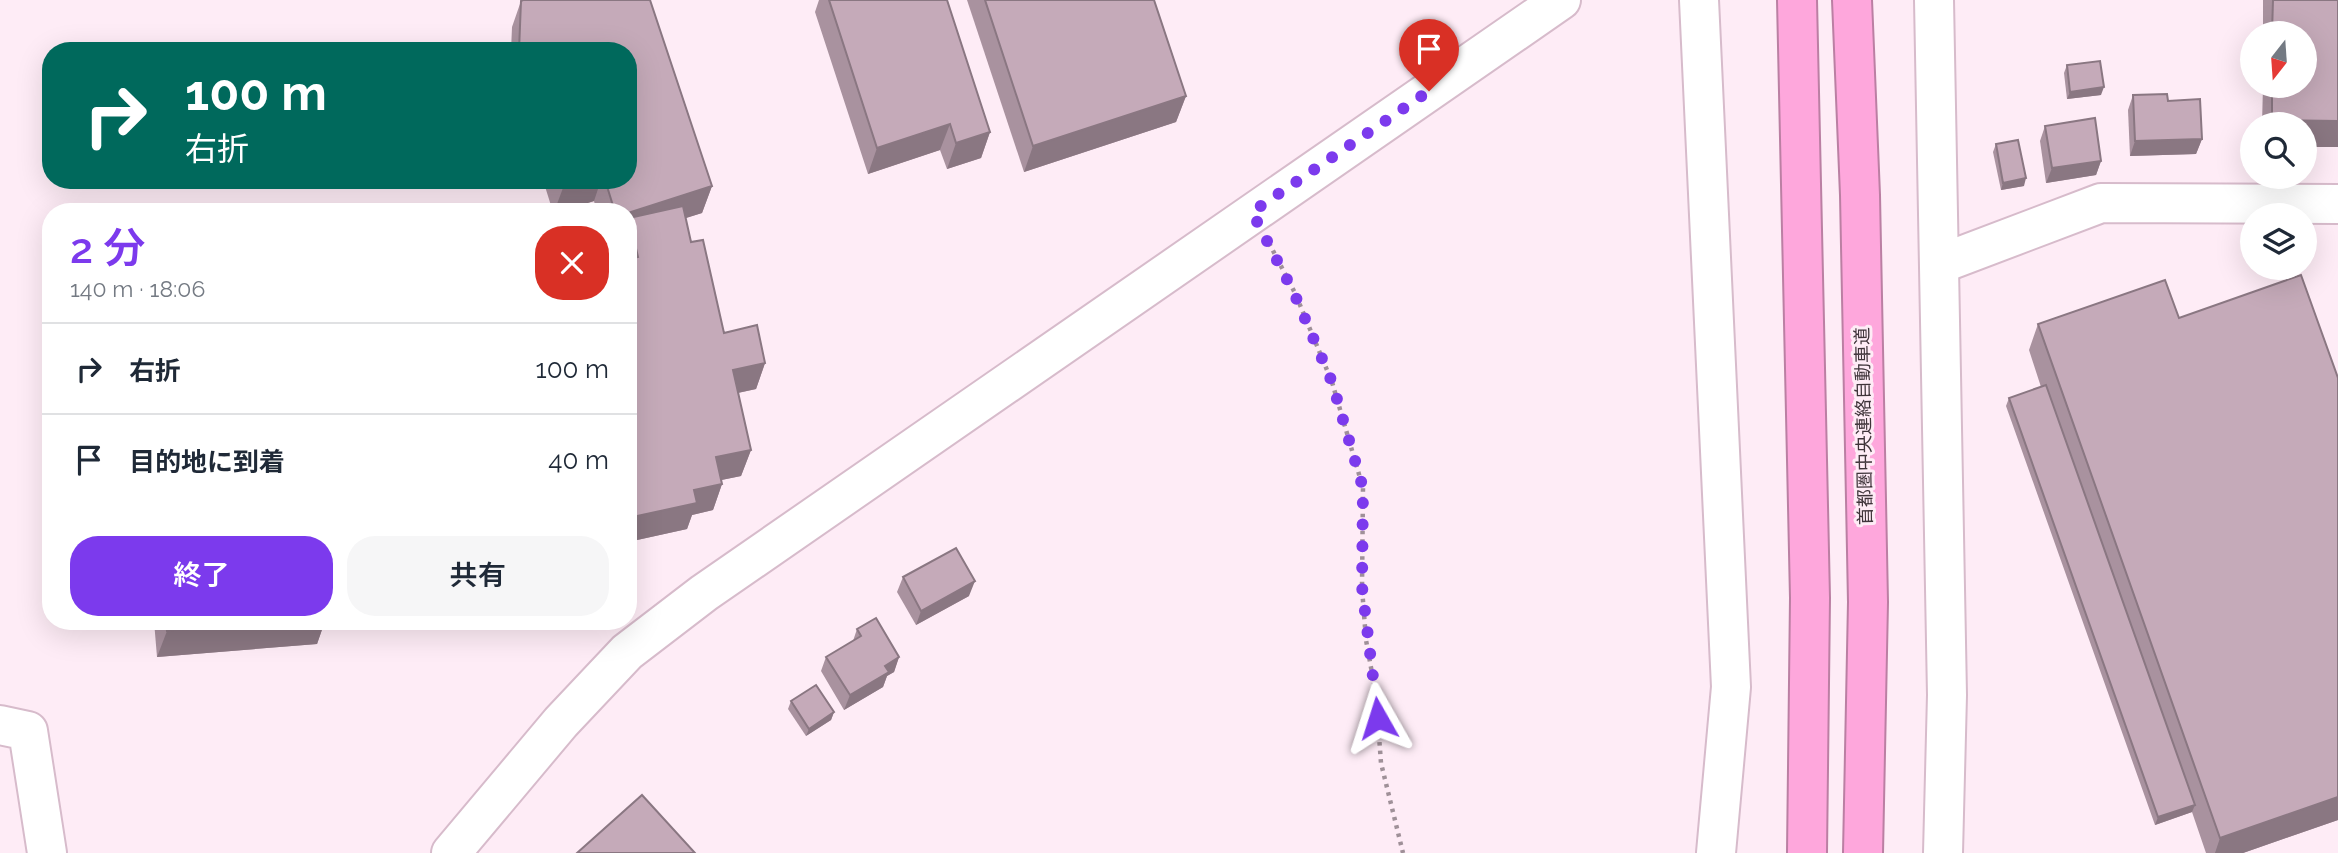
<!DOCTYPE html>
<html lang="ja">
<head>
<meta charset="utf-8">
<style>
	body { margin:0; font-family:Raleway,"Noto Sans JP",sans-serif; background:#f6f6f7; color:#1f2937; height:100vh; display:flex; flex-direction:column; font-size:26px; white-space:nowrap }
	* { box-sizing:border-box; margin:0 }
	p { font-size:23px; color:#747a83 }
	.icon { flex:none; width:38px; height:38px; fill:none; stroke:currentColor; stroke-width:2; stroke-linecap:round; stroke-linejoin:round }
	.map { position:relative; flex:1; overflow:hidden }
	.details { position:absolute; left:42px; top:203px; width:595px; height:427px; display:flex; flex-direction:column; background:#fff; border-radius:28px; box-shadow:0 7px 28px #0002 }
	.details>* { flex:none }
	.hud { position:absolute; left:42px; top:42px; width:595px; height:147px; border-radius:28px; box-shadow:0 7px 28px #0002; background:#00695c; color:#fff; overflow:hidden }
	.needle { width:46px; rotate:197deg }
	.tools { position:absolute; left:2240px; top:21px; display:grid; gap:14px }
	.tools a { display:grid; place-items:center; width:77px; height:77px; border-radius:50%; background:#fff; box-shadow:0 7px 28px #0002; font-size:35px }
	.pin { position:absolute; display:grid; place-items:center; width:60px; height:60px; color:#fff; margin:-72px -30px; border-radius:50% 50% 50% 0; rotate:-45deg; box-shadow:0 0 7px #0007 }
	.pin .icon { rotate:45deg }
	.me { position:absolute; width:77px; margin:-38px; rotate:354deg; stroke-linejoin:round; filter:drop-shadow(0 0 5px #0008) }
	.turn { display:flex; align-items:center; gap:24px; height:147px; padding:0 28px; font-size:32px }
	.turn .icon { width:91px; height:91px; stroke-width:2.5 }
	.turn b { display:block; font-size:49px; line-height:60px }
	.round { display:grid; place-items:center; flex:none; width:74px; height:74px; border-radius:28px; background:#f6f6f7 }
	.overview { display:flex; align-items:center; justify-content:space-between; height:119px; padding:0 28px }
	h1 { font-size:42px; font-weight:600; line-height:52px; color:#7c3aed }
	.primary-button { display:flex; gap:14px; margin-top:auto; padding:14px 28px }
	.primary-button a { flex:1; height:80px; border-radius:28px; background:#7c3aed; color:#fff; font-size:28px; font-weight:600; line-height:80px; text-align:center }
	.primary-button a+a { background:#f6f6f7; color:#1f2937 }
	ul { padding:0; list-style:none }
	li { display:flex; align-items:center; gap:21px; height:91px; padding:0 28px; border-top:2px solid #e0e1e3 }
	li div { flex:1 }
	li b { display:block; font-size:26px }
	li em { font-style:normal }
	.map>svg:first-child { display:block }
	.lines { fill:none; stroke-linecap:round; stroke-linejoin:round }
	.minor-casing { stroke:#d7bbcb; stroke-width:42 }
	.highway-casing { stroke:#bb7fa3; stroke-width:42 }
	.path { stroke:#9f9098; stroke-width:4.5; stroke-dasharray:3.5 5; stroke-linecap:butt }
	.minor { stroke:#fff; stroke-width:38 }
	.highway { stroke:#fea7dc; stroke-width:38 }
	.wall { fill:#a9929f }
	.shaded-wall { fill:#8a7782 }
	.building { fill:#c5aab9; stroke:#8a7782; stroke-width:2 }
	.route { stroke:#7c3aed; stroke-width:12; stroke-dasharray:0 21.6 }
	.labels { text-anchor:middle; stroke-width:6; stroke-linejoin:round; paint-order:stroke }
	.street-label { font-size:18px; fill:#3f343a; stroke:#feecf6 }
</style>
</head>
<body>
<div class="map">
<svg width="2338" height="853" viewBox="0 0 2338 853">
	<rect width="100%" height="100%" fill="#feecf6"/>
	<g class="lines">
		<g class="minor-casing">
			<g id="minor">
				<polyline points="1699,0 1731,687 1716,853"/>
				<polyline points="1934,0 1947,695 1943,853"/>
				<polyline points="1940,264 2101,203 2338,204"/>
				<polyline points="0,725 28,731 47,853"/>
				<polyline points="451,853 561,722 627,652 704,593 1561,0"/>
			</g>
		</g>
		<g class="highway-casing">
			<g id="highway">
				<polyline points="1797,0 1810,598 1807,853"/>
				<polyline points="1852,0 1860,195 1868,602 1863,853"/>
			</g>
		</g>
		<polyline class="path" points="1269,243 1295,293 1332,382 1363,488 1362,588 1366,640 1376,695 1381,763 1403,853"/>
		<use href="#minor" class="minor"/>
		<use href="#highway" class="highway"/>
	</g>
	<g class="wall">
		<polygon points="523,0 650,0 712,186 702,213 685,218 691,242 703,240 724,333 757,325 765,363 756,389 738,393 751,450 741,476 721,480 722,484 713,510 692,515 687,529 628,542 628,212 597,212 594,201 559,212 553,212 543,180 628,180 628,51 511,51 512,27 521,1"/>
		<polygon points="819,0 947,0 990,132 981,158 947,169 940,150 868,174 815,12"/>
		<polygon points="967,0 1154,0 1186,96 1176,122 1024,172"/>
		<polygon points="2263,0 2338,0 2338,147 2305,147 2305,124 2262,124 2263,86 2305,86 2305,33 2263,33"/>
		<polygon points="2067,65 2101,95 2067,99 2064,73"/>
		<polygon points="2133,95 2168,101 2202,139 2196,154 2130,156 2128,110"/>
		<polygon points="2045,126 2101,161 2096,175 2046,183 2040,141"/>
		<polygon points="1996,144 2024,186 2001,190 1993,152"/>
		<polygon points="2038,324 2338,820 2243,853 2206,853 2192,812 2155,825 2006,406 2009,398 2041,387 2029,350"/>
		<polygon points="903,577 969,596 916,625 897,592"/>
		<polygon points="154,621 325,621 317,644 157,657"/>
		<polygon points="857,629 899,657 894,672 887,676 883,687 844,710 821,671 826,657 853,641"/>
		<polygon points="791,701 834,712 831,720 806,736 788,709"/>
	</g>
	<g class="shaded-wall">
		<polygon points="2104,87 2101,95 2067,99 2070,92"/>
		<polygon points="1186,96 1176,122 1024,172 1033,146"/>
		<polygon points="2272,120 2338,121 2338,147 2305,147 2305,124 2270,124"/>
		<polygon points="950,124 940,150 868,174 877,148"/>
		<polygon points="990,132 981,158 947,169 956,143"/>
		<polygon points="2202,139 2196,154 2130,156 2135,141"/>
		<polygon points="2101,161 2096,175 2046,183 2052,168"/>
		<polygon points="2026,178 2024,186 2001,190 2003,183"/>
		<polygon points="585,180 601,180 594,201 559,212 554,212 563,188"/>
		<polygon points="712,186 702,213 633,235 629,218 628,219 628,213"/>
		<polygon points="765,363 756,389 723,396 733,370"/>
		<polygon points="751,450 741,476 707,483 716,457"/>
		<polygon points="722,484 713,510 692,515 687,529 628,542 628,518 694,490"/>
		<polygon points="975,581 969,596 916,625 921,611"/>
		<polygon points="283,621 325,621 317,644 157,657 167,631"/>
		<polygon points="899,657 894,672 887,676 883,687 844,710 850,695 885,666"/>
		<polygon points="834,712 831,720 806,736 809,729"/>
		<polygon points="2338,797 2338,820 2243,853 2215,853 2220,838"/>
		<polygon points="2195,805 2192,812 2155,825 2158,817"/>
	</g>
	<g class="building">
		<polygon points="523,0 650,0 712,186 628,213 628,212 615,212 605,180 628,180 628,51 519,51 521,1"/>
		<polygon points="829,0 947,0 990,132 956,143 950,124 877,148"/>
		<polygon points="985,0 1154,0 1186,96 1033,146"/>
		<polygon points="2273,0 2338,0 2338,121 2272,120 2272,86 2305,86 2305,33 2272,33"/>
		<polygon points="2100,61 2104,87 2070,92 2067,65"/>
		<polygon points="2167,94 2168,101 2200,99 2202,139 2135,141 2133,95"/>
		<polygon points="2095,118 2101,161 2052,168 2045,126"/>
		<polygon points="2018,140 2026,178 2003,183 1996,144"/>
		<polygon points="561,180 585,180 563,188"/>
		<polygon points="683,206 691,242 703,240 724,333 757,325 765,363 733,370 751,450 716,457 722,484 694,490 697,503 628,518 628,259 638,257 629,218"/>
		<polygon points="2301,275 2338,378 2338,797 2220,838 2038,324 2165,280 2179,318"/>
		<polygon points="2046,385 2195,805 2158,817 2009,398"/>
		<polygon points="956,548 975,581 921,611 903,577"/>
		<polygon points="876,618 899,657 885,666 889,672 850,695 826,657 861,636 857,629"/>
		<polygon points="166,621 283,621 167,631"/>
		<polygon points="816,685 834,712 809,729 791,701"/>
		<polygon points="642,795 695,853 577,853"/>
	</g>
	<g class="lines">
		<polyline class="route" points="1378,718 1362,587 1363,488 1332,382 1294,293 1252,212 1429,91"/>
	</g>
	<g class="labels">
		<g class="street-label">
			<text transform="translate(1864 426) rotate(-91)" y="6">首都圏中央連絡自動車道</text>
		</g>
	</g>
</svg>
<div class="tools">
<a><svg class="needle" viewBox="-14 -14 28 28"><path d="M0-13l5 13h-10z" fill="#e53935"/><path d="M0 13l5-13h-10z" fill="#747a83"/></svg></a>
<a><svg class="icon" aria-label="search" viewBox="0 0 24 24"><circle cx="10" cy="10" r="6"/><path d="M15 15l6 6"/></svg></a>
<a><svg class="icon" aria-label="layers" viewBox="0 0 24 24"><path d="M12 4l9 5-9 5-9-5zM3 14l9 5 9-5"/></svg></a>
</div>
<div class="pin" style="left:1429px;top:91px;background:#d93025"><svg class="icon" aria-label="arrive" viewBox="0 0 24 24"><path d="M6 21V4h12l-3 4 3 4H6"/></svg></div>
<svg class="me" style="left:1378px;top:718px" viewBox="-20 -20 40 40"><path d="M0-17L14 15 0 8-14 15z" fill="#7c3aed" stroke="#fff" stroke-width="4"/></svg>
<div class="hud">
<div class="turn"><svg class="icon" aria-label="right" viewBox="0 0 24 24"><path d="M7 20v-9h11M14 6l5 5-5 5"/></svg><div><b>100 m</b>右折</div></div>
</div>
<section class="details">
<div class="overview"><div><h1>2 分</h1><p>140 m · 18:06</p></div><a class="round" style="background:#d93025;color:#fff"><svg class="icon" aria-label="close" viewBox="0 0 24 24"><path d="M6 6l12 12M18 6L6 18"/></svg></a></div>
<ul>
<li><svg class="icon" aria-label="right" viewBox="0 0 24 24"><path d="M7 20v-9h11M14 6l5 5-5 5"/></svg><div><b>右折</b></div><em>100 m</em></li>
<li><svg class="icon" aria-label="arrive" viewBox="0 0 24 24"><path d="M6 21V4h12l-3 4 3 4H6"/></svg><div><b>目的地に到着</b></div><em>40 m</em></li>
</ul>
<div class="primary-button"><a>終了</a><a>共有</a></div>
</section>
</div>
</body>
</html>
